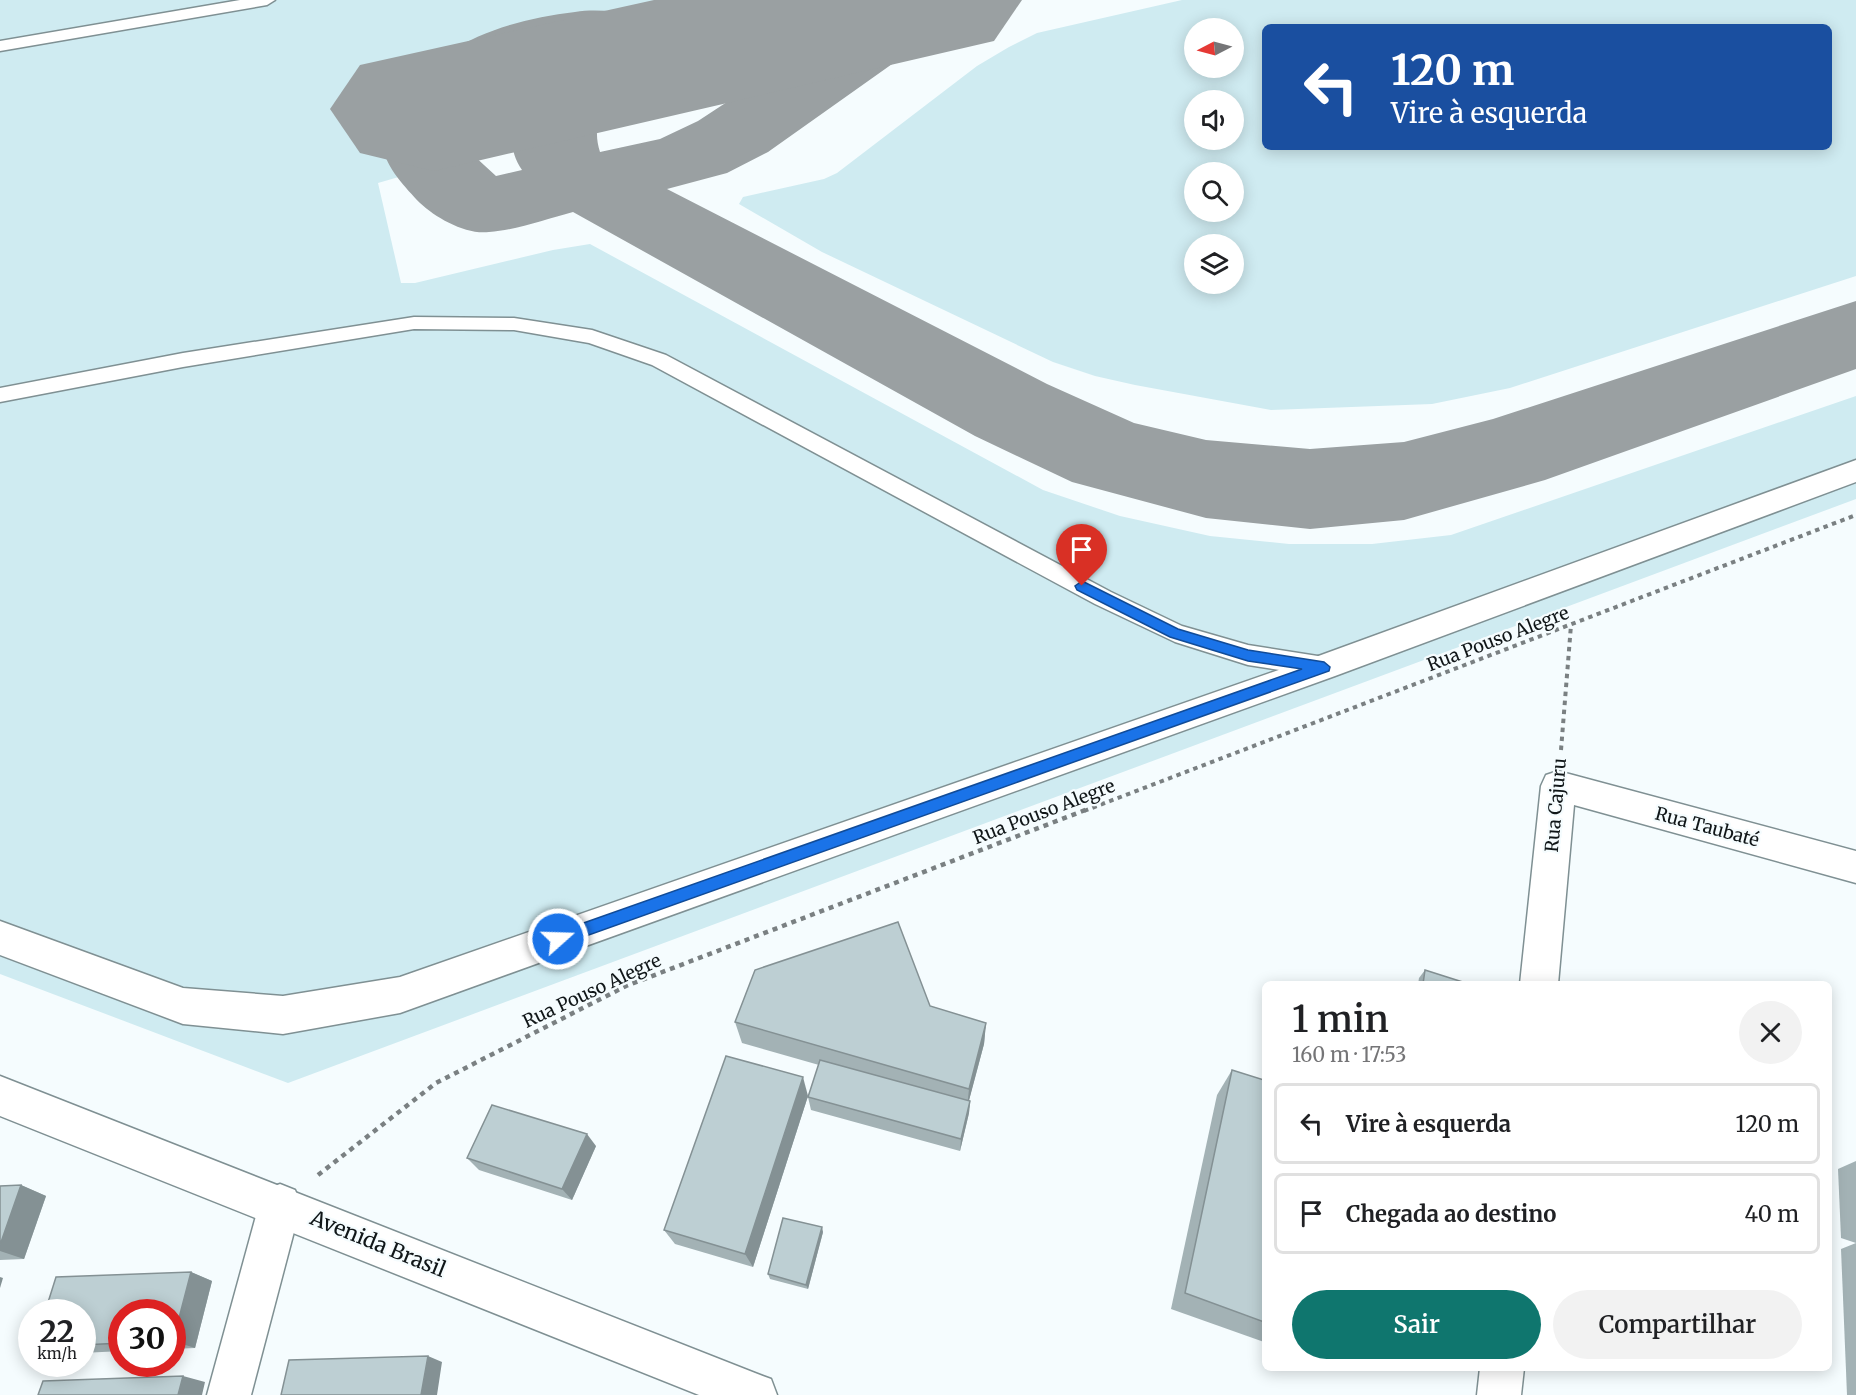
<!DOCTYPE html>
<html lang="pt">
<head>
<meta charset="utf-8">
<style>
	body { margin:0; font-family:Merriweather,serif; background:#f2f2f2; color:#202124; height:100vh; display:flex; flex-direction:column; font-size:22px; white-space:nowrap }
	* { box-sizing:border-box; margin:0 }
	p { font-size:20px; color:#757577 }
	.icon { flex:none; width:33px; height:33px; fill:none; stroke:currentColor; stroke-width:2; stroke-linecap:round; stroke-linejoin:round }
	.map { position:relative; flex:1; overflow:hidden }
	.details { position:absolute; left:1262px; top:981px; width:570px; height:390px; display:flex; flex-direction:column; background:#fff; border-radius:9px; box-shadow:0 3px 15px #0003 }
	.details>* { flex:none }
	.guide { position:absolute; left:1262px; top:24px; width:570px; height:126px; border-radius:9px; box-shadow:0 3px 15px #0003; background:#1a4fa0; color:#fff; overflow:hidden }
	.needle { width:39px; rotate:264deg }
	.fabs { position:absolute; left:1184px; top:18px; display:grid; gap:12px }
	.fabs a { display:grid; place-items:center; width:60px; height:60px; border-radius:50%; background:#fff; box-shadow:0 3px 15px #0003; font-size:30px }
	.speed { position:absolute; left:18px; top:1299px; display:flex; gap:12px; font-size:30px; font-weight:700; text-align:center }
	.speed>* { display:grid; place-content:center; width:78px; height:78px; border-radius:50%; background:#fff; box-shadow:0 3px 15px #0003; line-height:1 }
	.speed small { font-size:15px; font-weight:400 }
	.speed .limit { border:9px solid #d22; background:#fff; color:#111 }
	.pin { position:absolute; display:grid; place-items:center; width:51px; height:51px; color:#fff; margin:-62px -26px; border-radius:50% 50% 50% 0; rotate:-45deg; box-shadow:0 0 6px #0007 }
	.pin .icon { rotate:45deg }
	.me { position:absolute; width:66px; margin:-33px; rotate:70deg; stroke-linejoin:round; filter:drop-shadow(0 0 4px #0008) }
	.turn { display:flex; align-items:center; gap:21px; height:126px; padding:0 30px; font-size:27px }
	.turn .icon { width:78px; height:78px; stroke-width:2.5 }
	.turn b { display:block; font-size:42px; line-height:51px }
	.round { display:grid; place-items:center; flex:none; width:63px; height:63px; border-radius:32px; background:#f2f2f2 }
	.headline { display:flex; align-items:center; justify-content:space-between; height:102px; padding:0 30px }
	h1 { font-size:36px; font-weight:600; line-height:45px }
	.primary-button { display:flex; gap:12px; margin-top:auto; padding:12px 30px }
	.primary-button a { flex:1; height:69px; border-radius:36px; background:#0f766e; color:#fff; font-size:24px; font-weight:600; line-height:69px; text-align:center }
	.primary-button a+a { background:#f2f2f2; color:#202124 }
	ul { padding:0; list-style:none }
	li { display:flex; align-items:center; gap:18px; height:81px; margin:0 12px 9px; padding:0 18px; border:3px solid #e0e0e0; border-radius:9px }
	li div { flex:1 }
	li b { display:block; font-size:22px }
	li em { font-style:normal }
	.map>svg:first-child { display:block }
	.green { fill:#cfebf1; fill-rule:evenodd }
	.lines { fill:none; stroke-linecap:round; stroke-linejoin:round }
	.taxiway { fill:#9aa0a2; fill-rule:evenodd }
	.runway { fill:#9aa0a2; fill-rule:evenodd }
	.lane-casing { stroke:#7f9093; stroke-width:3 }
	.street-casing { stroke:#7f9093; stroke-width:3 }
	.secondary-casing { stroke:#7f9093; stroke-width:3 }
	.path-far1 { stroke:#7a8082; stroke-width:4; stroke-dasharray:4.5 4.5; stroke-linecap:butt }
	.path { stroke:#7a8082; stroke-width:4.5; stroke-dasharray:5 5; stroke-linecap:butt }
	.lane { fill:#fff; fill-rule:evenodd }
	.street { fill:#fff; fill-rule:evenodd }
	.secondary { fill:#fff; fill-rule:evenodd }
	.wall { fill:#a3b2b5 }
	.shaded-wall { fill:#849194 }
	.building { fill:#bdcfd3; stroke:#849194; stroke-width:1.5 }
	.route { fill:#1a73e8; stroke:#114b97; stroke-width:1.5 }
	.labels { text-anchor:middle; stroke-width:4.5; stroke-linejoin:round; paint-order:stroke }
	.street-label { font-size:18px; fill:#101618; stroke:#f5fcfe }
	.near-street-label { font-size:21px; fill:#101618; stroke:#f5fcfe }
</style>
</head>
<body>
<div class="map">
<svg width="1856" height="1395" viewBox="0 0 1856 1395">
	<rect width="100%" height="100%" fill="#f5fcfe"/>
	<g class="green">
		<polygon points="0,0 675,0 369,67 409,174 378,183 401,283 415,283 553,250 590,244 1043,490 1120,516 1210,536 1289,544 1372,544 1451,535 1856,396 1856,499 288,1083 0,974"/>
		<path d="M 1182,0 L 1856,0 L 1856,276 L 1510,388 L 1432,404 L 1271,410 L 1135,385 L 1095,376 L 1053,362 L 822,252 L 739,204 L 743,197 L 824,179 L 837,173 L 977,66 L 1009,47 L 1037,33 ZM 1264,27 L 1828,27 L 1828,147 L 1264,147 ZM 1194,28 L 1233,28 L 1233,68 L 1194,68 ZM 1194,100 L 1233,100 L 1233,140 L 1194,140 ZM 1194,172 L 1233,172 L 1233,212 L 1194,212 ZM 1194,244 L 1233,244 L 1233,284 L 1194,284 Z"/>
	</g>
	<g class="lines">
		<path class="taxiway" d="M 883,0 L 978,0 L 967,16 L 902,57 L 768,152 L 727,173 L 667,189 L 1047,384 L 1134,423 L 1206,440 L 1310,449 L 1404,442 L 1493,419 L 1856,301 L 1856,369 L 1545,480 L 1404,520 L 1310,529 L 1206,518 L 1072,482 L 975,436 L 573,212 C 546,219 517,230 489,232 C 466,235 436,218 420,203 C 406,188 386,168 383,147 C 380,130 390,114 399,101 C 438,42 508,20 575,12 C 608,7 641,17 675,19 C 700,21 727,12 752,16 C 760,17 769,20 778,22 L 790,39 L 778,56 L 750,63 L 667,66 L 669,68 C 665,73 662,80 658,84 C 636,106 584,101 600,152 L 660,139 L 698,121 ZM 583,58 C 543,76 490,123 522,170 L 496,176 L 472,154 C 450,99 540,61 583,58 Z"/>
		<polygon class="runway" points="654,0 1022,0 994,41 434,171 360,153 330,109 360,65"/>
		<g class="lane-casing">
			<g id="lane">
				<polygon points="240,0 275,0 267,5 0,51 0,41"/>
				<polygon points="414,317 514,318 592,330 666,355 1111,592 1182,626 1248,645 1324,657 1332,660 1336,667 1332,674 1324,677 1248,665 1175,642 1095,604 652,365 589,343 514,330 414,329 183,367 0,402 0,388 183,353"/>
			</g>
		</g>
		<g class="street-casing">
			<g id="street">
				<polygon points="1856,460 1856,482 1335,676 400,1013 283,1034 183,1024 0,955 0,921 183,988 283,996 400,977 1313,658"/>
				<polygon points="1558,771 1856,851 1856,883 1574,805 1558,984 1520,984 1541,786 1546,775"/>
				<polygon points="280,1184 295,1190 301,1205 251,1395 207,1395 259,1205 265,1190"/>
				<polygon points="1480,1368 1524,1368 1521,1395 1477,1395"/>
			</g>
		</g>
		<g class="secondary-casing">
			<polygon id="secondary" points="0,1076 755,1373 771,1379 777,1395 699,1395 0,1116"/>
		</g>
		<g class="path-far1">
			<polyline points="1561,750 1571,625"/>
			<polyline points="1084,811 1856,515"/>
		</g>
		<polyline class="path" points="318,1175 436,1083 626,986 1088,809"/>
		<use href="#lane" class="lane"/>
		<use href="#street" class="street"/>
		<use href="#secondary" class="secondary"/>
	</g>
	<g class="wall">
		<polygon points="1425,970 1469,984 1418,984 1419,978"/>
		<polygon points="930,1006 986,1023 984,1044 969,1100 970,1101 969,1113 960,1151 811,1110 808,1097 819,1065 742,1043 735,1022"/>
		<polygon points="1232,1070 1264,1080 1264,1342 1171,1309 1217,1095"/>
		<polygon points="808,1096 753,1267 675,1244 664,1230"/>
		<polygon points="596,1146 572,1200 479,1170 467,1158"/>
		<polygon points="1856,1161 1856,1243 1841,1238 1838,1169"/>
		<polygon points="21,1185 46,1196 24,1259 0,1260 0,1186"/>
		<polygon points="823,1232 808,1289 770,1279 768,1274"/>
		<polygon points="1856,1243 1856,1395 1847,1395 1841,1249"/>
		<polygon points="191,1272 212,1281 195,1348 172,1349 172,1312 122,1312 122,1351 82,1353 82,1312"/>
	</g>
	<g class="shaded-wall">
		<polygon points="986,1023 984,1044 967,1108 969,1089"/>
		<polygon points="803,1077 808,1096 753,1267 745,1254"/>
		<polygon points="970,1101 969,1113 960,1151 961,1139"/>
		<polygon points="587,1134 596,1146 572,1200 562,1189"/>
		<polygon points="21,1185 46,1196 24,1259 0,1251 0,1245"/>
		<polygon points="822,1227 823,1232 808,1289 806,1285"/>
		<polygon points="191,1272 212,1281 195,1348 173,1341"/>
		<polygon points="0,1277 3,1278 0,1288"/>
		<polygon points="428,1356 442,1362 437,1395 421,1395"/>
		<polygon points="183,1376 205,1382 202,1395 178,1395"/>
	</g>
	<g class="building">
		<polygon points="898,922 930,1006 986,1023 969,1089 735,1022 755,970"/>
		<polygon points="1425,970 1469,984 1423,984"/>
		<polygon points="726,1056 803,1077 745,1254 664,1230"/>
		<polygon points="820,1060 970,1101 961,1139 808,1097"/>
		<polygon points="1232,1070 1264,1080 1264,1322 1185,1293"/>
		<polygon points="492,1105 587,1134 562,1189 467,1158"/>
		<polygon points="21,1185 0,1245 0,1186"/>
		<polygon points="783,1218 822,1227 806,1285 768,1274"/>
		<polygon points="191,1272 173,1341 172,1341 172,1312 122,1312 122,1343 82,1345 82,1312 45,1312 56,1277"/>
		<polygon points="428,1356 421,1395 281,1395 289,1360"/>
		<polygon points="183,1376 178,1395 38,1395 43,1381"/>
	</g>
	<polygon class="route" points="1082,581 1178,629 1248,650 1324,662 1330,667 1329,671 558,946 553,944 550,939 553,934 558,932 1302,669 1248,661 1170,637 1077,590 1075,586"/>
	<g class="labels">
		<g class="street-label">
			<text transform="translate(1498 639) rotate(-21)" y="6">Rua Pouso Alegre</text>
			<text transform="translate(1556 805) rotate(-85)" y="6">Rua Cajuru</text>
			<text transform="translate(1044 812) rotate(-21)" y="6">Rua Pouso Alegre</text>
			<text transform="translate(1707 827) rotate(15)" y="6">Rua Taubaté</text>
			<text transform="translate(592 991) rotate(-25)" y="6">Rua Pouso Alegre</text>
		</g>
		<g class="near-street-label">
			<text transform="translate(378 1244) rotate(22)" y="7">Avenida Brasil</text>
		</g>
	</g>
</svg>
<div class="fabs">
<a><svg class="needle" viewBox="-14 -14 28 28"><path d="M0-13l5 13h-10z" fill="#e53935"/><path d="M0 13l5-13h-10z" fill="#757577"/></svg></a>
<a><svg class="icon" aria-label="sound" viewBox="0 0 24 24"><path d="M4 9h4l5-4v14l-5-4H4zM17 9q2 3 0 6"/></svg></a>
<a><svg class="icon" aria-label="search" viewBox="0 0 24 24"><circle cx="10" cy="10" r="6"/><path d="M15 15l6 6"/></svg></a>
<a><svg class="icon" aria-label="layers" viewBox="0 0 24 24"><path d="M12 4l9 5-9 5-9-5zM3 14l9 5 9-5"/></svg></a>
</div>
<div class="speed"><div>22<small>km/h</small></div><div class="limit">30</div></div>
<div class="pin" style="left:1082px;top:586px;background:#d93025"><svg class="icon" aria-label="arrive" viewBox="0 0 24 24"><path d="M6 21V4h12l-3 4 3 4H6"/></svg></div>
<svg class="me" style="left:558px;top:939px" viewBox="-20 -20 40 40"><circle r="17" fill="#1a73e8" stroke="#fff" stroke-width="3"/><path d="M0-11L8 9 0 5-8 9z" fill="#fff"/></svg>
<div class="guide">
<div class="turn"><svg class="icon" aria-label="left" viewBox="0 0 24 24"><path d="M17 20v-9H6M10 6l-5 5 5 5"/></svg><div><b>120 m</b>Vire à esquerda</div></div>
</div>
<section class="details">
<div class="headline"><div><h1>1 min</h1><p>160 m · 17:53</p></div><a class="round"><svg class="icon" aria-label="close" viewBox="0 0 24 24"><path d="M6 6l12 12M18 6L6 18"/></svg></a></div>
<ul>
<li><svg class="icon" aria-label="left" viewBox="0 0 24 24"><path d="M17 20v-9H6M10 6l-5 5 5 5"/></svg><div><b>Vire à esquerda</b></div><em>120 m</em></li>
<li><svg class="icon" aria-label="arrive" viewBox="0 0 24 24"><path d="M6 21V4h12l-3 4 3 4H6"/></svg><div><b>Chegada ao destino</b></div><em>40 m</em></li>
</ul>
<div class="primary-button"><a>Sair</a><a>Compartilhar</a></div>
</section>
</div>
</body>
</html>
